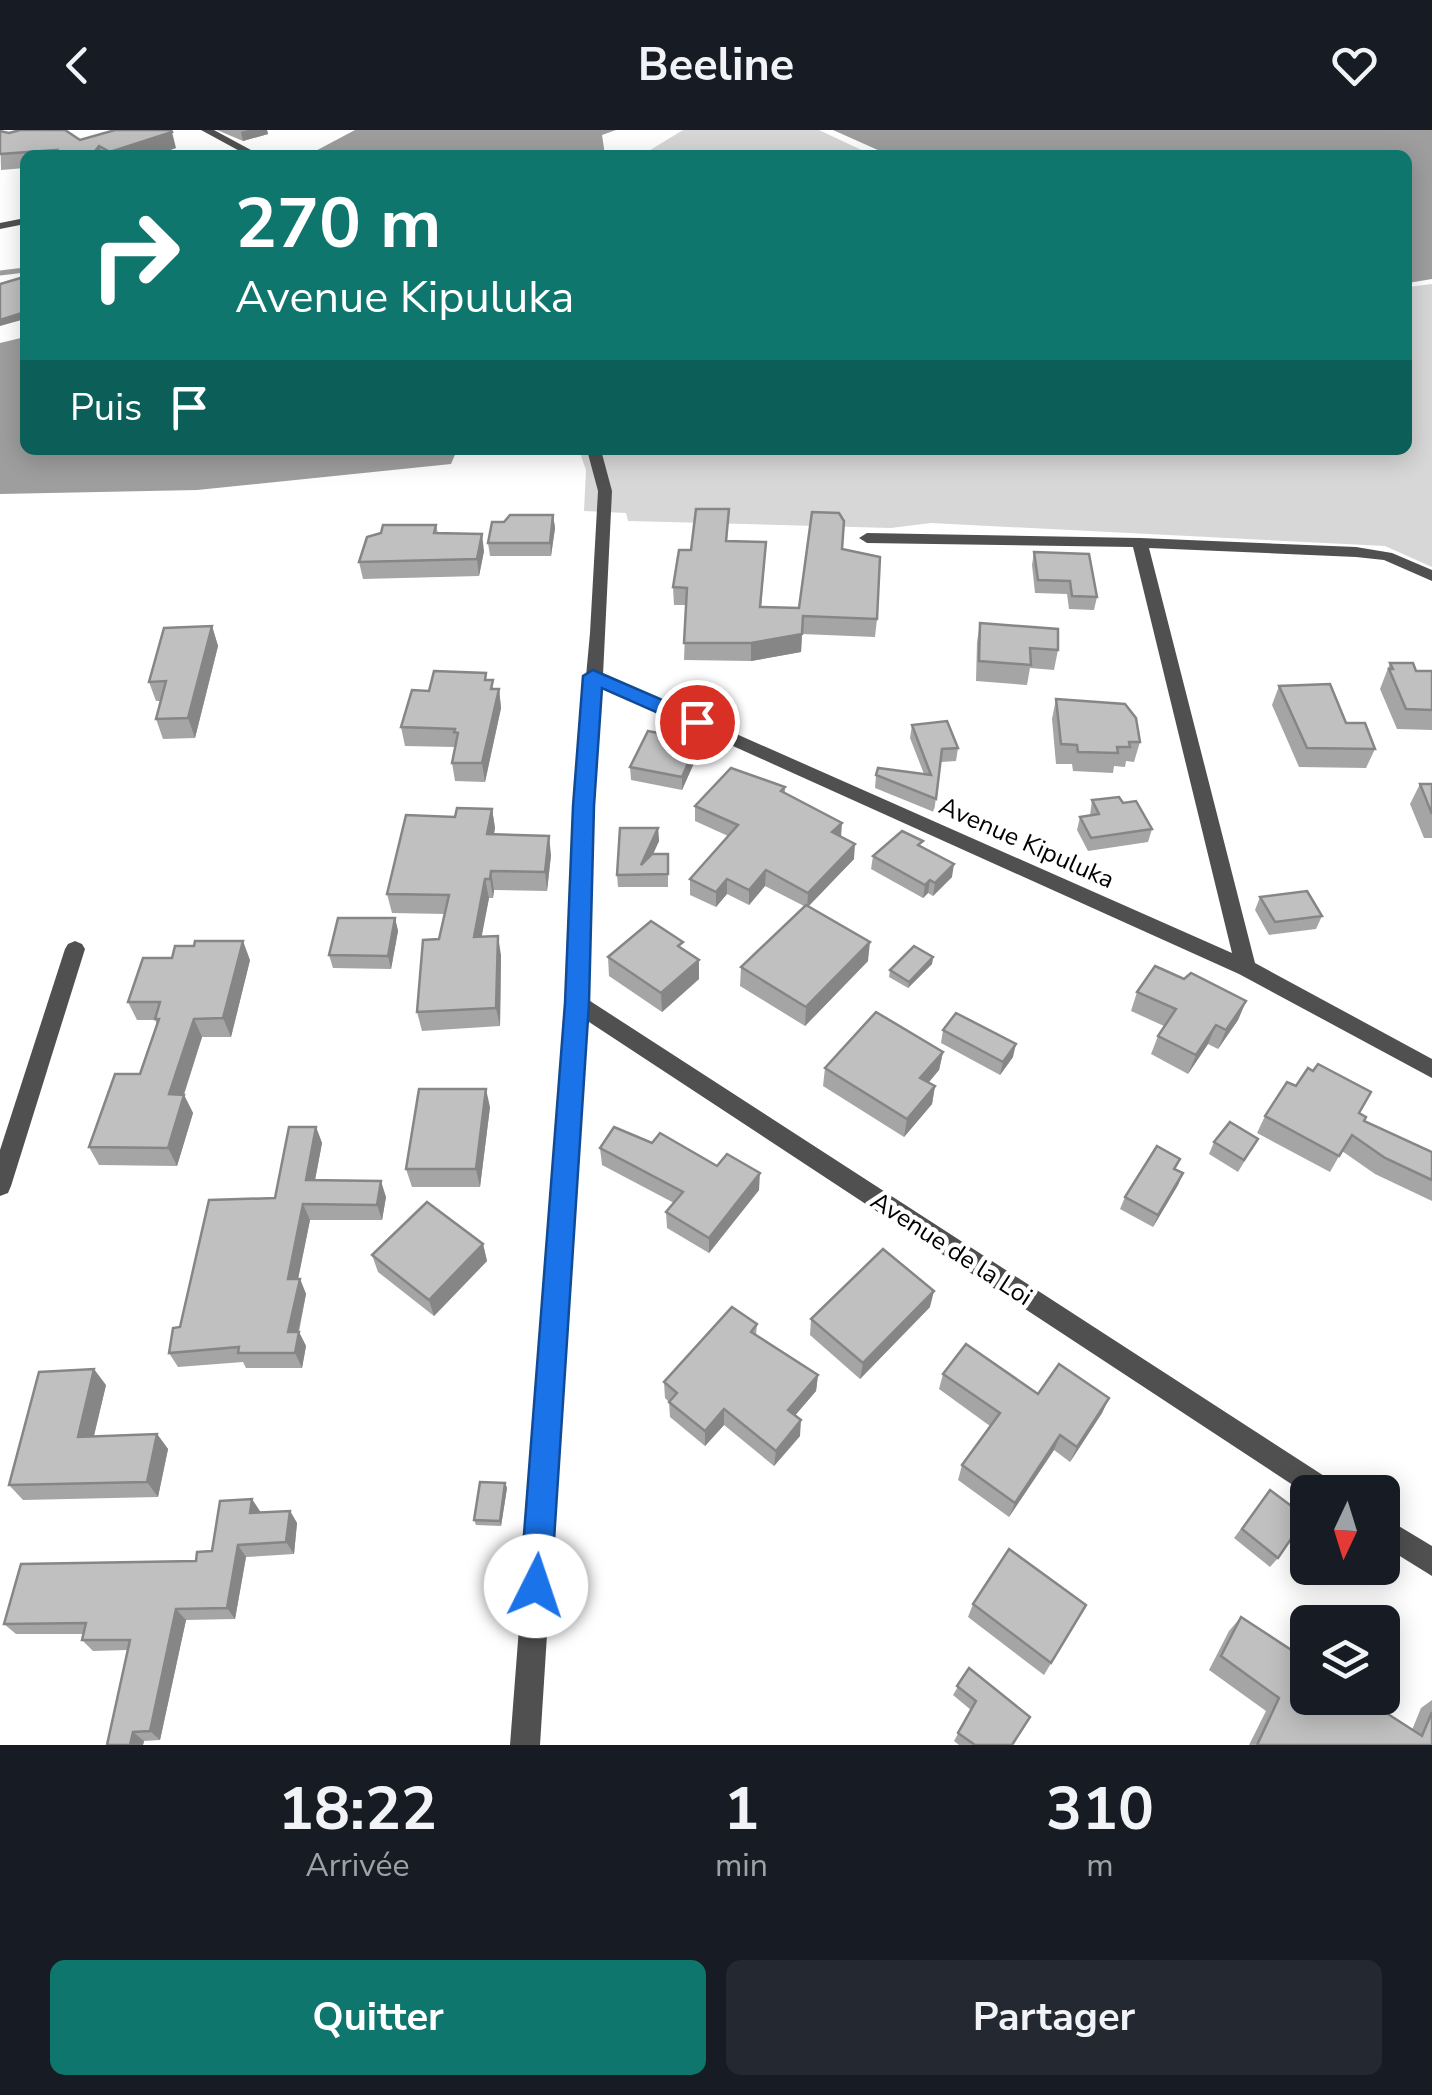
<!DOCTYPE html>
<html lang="fr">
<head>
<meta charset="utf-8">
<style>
	body { margin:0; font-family:"Nunito Sans",sans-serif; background:#242831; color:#f1f3f6; height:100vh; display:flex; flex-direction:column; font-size:38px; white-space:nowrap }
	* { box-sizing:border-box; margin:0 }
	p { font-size:32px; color:#9ea1a6 }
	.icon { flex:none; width:55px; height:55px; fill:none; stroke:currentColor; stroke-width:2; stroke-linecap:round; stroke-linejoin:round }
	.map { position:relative; height:1615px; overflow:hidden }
	.drawer { display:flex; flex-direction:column; background:#171b24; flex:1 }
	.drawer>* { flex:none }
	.banner { position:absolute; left:20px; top:20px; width:1392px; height:305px; border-radius:15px; box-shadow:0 5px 25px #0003; background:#0f766e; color:#fff; overflow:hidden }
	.needle { width:65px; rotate:184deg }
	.buttons { position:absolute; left:1290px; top:1345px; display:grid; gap:20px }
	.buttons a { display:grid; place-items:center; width:110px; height:110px; border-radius:15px; background:#171b24; box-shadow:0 5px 25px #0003; font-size:50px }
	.pin { position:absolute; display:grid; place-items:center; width:85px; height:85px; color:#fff; margin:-42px; border:5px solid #fff; border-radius:50%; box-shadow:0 2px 10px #0007 }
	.me { position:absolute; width:110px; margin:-55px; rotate:4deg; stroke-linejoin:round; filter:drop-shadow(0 0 8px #0008) }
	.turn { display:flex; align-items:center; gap:35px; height:210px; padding:0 50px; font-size:45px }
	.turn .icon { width:130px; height:130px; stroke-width:2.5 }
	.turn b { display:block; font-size:70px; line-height:85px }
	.then { display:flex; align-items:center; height:95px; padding:0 50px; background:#0003; gap:20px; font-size:38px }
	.eta { display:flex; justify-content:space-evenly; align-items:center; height:170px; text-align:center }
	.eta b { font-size:60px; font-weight:700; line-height:70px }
	.cta { display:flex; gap:20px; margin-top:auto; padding:20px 50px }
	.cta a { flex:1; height:115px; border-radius:15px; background:#0f766e; color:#fff; font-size:40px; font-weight:700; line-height:115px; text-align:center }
	.cta a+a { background:#242831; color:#f1f3f6 }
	header { display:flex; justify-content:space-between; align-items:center; height:130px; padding:0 50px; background:#171b24; font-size:45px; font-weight:700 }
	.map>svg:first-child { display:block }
	.green { fill:#d7d7d7 }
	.water { fill:#9e9e9e }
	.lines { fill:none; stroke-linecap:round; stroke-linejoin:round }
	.stream { stroke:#9e9e9e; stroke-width:5 }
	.street { fill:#505050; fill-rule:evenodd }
	.wall { fill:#a5a5a5 }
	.shaded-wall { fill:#868686 }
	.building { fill:#c0c0c0; stroke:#868686; stroke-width:2.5 }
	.route { fill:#1a73e8; stroke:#114b97; stroke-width:2.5 }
	.labels { text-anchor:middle; stroke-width:9; stroke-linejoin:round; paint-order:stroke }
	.street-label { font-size:25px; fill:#000; stroke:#fff }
</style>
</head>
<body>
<header><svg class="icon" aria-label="back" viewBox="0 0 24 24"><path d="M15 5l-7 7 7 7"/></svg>Beeline<svg class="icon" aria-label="heart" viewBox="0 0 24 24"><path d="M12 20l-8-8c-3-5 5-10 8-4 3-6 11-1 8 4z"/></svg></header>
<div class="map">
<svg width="1432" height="1615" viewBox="0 0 1432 1615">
	<rect width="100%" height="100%" fill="#fff"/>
	<g class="green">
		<polygon points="683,0 819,0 872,25 642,25"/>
		<polygon points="1432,154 1432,437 1385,416 931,393 891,398 628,391 626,383 584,381 586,340 579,320 1408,320 1408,157"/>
	</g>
	<g class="water">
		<polygon points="355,0 616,0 602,5 605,25 308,25"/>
		<polygon points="833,0 1432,0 1432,149 1408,153 1408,25 889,25"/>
		<polygon points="25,207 25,320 457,320 451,334 197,360 0,364 0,213"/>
	</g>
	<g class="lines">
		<polyline class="stream" points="0,143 25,140"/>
		<g class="street">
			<polygon points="201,0 214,0 260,25 247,25"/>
			<polygon points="25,88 25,94 0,99 0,93"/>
			<polygon points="587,320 601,320 612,361 603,545 1232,823 1133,417 867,413 859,408 867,403 1140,408 1356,417 1392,423 1432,440 1432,451 1384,430 1356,427 1149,418 1255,833 1432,929 1432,948 1239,844 602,557 592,676 587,869 1335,1353 1339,1362 1308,1362 1308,1365 586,890 540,1615 510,1615 567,873 574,676 590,503 598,361"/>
			<polygon points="75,811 82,814 85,819 11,1056 8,1063 0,1066 0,1020 65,819 68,814"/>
			<polygon points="1382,1386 1432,1416 1432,1446 1382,1415"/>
		</g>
	</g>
	<g class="wall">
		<polygon points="0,0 6,2 176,18 155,25 25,25 25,38 1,40"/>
		<polygon points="217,0 267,0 268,4 243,11"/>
		<polygon points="729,379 727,411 765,430 761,477 799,478 842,419 877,489 875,507 802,504 801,522 751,531 684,530 686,475 674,475 673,457 691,420"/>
		<polygon points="553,385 555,398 551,426 490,426 488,413 504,392"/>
		<polygon points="436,395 438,403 484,421 479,446 363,449 359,432"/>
		<polygon points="1034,422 1097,467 1094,480 1069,479 1067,464 1035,463 1032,435"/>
		<polygon points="980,493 1058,520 1054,540 1030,538 1027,555 976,551 977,512"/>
		<polygon points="212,496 218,516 195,608 163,609 156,589 161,571 156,571 149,552"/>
		<polygon points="1390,533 1416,541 1432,541 1432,600 1397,599 1380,559"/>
		<polygon points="487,550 494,559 499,559 501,578 485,652 455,651 452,633 455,617 405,616 401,597 429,561"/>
		<polygon points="1279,556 1346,593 1375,619 1366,638 1299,637 1272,575"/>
		<polygon points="1056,569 1140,612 1134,632 1126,631 1125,637 1114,636 1113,643 1073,641 1072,634 1056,634 1052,589"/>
		<polygon points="912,595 958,618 956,631 941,632 934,682 875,658 876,645 924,644 910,608"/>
		<polygon points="698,624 682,660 631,650 630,637"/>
		<polygon points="1420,654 1432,654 1432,708 1424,708 1410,674"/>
		<polygon points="785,657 785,663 841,706 854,729 808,776 868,831 805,896 740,856 741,837 804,776 765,756 749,775 727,764 716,777 690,765 690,749 728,706 695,691 695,676"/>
		<polygon points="1092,670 1123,673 1152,699 1148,712 1088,721 1077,700 1080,687 1090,685"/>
		<polygon points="492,679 495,698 494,704 551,725 547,761 494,760 493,768 489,768 481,807 501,825 500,896 422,901 417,882 439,809 445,784 392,783 387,764 455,687"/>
		<polygon points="658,698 659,711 653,724 668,724 668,757 618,757 617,745"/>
		<polygon points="922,717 952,747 933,766 928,763 923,768 871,739 873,726"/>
		<polygon points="1260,767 1322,786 1316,799 1269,805 1255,780"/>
		<polygon points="395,788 398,801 391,839 333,838 329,825"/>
		<polygon points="608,827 699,830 699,849 662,882 609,846"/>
		<polygon points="933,827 932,834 908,858 889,847 890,840"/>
		<polygon points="250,830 231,907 202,907 184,965 193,983 177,1036 99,1035 89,1017 140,944 157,894 155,890 137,890 128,872"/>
		<polygon points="1137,862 1246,871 1238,890 1218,919 1208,914 1188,944 1151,924 1158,906 1164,896 1131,881"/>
		<polygon points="943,900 1013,927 1000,945 941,913"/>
		<polygon points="943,922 939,940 929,952 935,956 932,974 904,1007 823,956 825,938"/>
		<polygon points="490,977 480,1057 412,1057 406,1039"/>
		<polygon points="1359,983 1364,991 1432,1022 1432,1071 1375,1044 1342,1021 1330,1042 1257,1003 1265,986"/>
		<polygon points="316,997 322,1013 315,1050 386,1067 382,1090 310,1090 298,1149 300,1149 306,1164 299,1202 306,1216 302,1238 246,1238 243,1232 178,1237 169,1223 275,1068"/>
		<polygon points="1258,1009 1238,1042 1209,1024 1214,1012"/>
		<polygon points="600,1018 759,1060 709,1123 667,1098 666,1082 674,1073 602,1035"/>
		<polygon points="1176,1039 1183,1043 1178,1055 1153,1097 1120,1079 1125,1067"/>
		<polygon points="483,1114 487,1131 434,1186 378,1142 372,1125"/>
		<polygon points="930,1177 860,1249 810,1205 811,1189"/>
		<polygon points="757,1194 756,1206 818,1245 816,1261 795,1285 800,1306 774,1336 724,1295 705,1316 670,1287 669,1272 665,1268 664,1252"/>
		<polygon points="943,1244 1038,1264 1109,1268 1102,1283 1070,1332 1054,1320 1009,1387 958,1350 962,1335 990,1296 939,1259"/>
		<polygon points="106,1255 94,1306 157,1304 168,1319 158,1367 23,1370 9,1355"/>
		<polygon points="505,1353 507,1358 501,1396 476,1395 474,1390"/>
		<polygon points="1270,1360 1278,1428 1270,1437 1234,1408"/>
		<polygon points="260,1381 259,1382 290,1381 297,1393 294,1424 246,1427 235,1489 186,1490 160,1610 144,1611 143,1615 107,1615 127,1520 93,1521 82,1510 83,1504 16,1504 4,1494 196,1431 212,1421"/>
		<polygon points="973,1474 1086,1475 1044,1545 968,1487"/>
		<polygon points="1241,1487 1412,1600 1421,1578 1432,1570 1432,1615 1249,1615 1266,1581 1209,1540 1229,1501"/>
		<polygon points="969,1538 1012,1615 959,1615 954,1611 971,1580 953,1565"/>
	</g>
	<g class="shaded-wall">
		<polygon points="248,0 267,0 268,4 243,11 241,2"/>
		<polygon points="172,2 176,18 155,25 110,25 110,22"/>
		<polygon points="99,16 102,25 92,25"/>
		<polygon points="25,182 25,189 0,196 0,190"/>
		<polygon points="553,385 555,398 551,426 550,413"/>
		<polygon points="482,404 484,421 479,446 477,429"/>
		<polygon points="212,496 218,516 195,608 188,588"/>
		<polygon points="802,504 801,522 751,531 751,513"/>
		<polygon points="499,559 501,578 485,652 482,633"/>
		<polygon points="698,611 698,624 682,660 682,647"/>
		<polygon points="492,679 495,698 490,723 487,704"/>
		<polygon points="842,693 841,708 832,702"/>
		<polygon points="658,698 659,711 644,744 641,735"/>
		<polygon points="549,706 551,725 547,761 545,742"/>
		<polygon points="855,714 854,729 807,778 808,763"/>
		<polygon points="954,734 952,747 933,766 935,753"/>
		<polygon points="766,740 765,756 749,775 749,760"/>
		<polygon points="491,741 494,760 493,768 490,749"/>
		<polygon points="485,749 489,768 478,826 474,807"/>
		<polygon points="727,749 727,764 716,777 716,762"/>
		<polygon points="930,750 928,763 923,768 925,755"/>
		<polygon points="395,788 398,801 391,839 388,826"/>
		<polygon points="498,806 501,825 500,896 496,878"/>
		<polygon points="243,811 250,830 231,907 223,888"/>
		<polygon points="870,812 868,831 805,896 806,877"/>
		<polygon points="933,827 932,834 908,858 909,852"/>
		<polygon points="699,830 699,849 662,882 661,863"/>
		<polygon points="1246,871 1238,890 1218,919 1226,900"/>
		<polygon points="194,889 202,907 178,982 169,964"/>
		<polygon points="1216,895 1208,914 1188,944 1196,925"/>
		<polygon points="1016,914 1013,927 1000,945 1003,932"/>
		<polygon points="943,922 939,940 917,966 920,948"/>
		<polygon points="935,956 932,974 904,1007 907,989"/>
		<polygon points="486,959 490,977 480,1057 476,1039"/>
		<polygon points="184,965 193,983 177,1036 168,1018"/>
		<polygon points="316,997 322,1013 312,1066 306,1050"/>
		<polygon points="760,1043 759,1060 709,1123 709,1108"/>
		<polygon points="1183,1043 1178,1055 1153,1097 1158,1085"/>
		<polygon points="381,1051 386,1067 382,1090 377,1075"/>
		<polygon points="303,1074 310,1090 295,1164 288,1149"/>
		<polygon points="483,1114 487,1131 434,1186 429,1170"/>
		<polygon points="300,1149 306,1164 295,1217 288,1202"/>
		<polygon points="934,1161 930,1177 860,1249 863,1233"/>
		<polygon points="299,1202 306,1216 302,1238 295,1223"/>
		<polygon points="94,1239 106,1255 90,1322 78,1307"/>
		<polygon points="818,1245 816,1261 787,1295 788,1280"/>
		<polygon points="1109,1268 1102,1283 1070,1332 1077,1317"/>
		<polygon points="724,1279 724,1295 705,1316 705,1301"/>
		<polygon points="801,1290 800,1306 774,1336 776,1321"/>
		<polygon points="157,1304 168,1319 158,1367 147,1352"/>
		<polygon points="1060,1305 1054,1320 1009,1387 1015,1373"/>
		<polygon points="505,1353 507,1358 501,1396 500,1391"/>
		<polygon points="252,1369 260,1381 258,1395 250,1383"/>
		<polygon points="290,1381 297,1393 294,1424 286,1412"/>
		<polygon points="238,1415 246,1427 235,1489 227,1478"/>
		<polygon points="176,1479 186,1490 160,1610 150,1601"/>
		<polygon points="133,1602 144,1611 143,1615 130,1615"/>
	</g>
	<g class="building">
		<polygon points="20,0 65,0 80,10 115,0 171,0 172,2 110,22 99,16 92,25 54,25 57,20 0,24 0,1 9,3"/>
		<polygon points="24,147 25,182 0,190 0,154"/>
		<polygon points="696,379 729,379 726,411 766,412 760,477 799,478 812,382 839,383 844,391 842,419 880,427 877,489 803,486 802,504 751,513 684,513 687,458 673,457 679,420 691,420"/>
		<polygon points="510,385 553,385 550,413 488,413 492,392 504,392"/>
		<polygon points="383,395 436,395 434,403 482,404 477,429 359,432 367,407 381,403"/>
		<polygon points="1034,422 1089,424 1097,467 1072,466 1070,451 1038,450"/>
		<polygon points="980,493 1058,499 1058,520 1030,518 1031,535 979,531"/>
		<polygon points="212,496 188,588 156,589 166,551 149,552 164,498"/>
		<polygon points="1390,533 1413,533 1416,541 1432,541 1432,580 1406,579 1389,539 1393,539"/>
		<polygon points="434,541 486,543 485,550 493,550 491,559 499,559 482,633 452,633 458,603 454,602 455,599 401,597 412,560 429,561"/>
		<polygon points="1330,554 1346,593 1365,593 1375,619 1307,618 1279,556"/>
		<polygon points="1056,569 1125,574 1136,588 1140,612 1129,612 1130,617 1117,617 1118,623 1078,622 1077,615 1061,614"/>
		<polygon points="947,591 958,618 942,619 936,669 876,645 878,638 931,645 912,595"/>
		<polygon points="648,601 698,611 682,647 630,637"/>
		<polygon points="731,638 785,657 781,661 842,693 832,702 855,714 808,763 766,740 749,760 727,749 716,762 690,749 738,695 695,676"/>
		<polygon points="1420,654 1432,654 1432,684"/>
		<polygon points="1119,667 1123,673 1136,671 1152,699 1091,708 1080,687 1099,684 1092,670"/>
		<polygon points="457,678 492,679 487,704 549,706 545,742 491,741 490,749 485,749 474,807 498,806 496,878 417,882 423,810 439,809 449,765 387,764 406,685 455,687"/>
		<polygon points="620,698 658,698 641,735 652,724 668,724 668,744 617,745"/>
		<polygon points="902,701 923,711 918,715 954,734 935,753 930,750 925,755 873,726"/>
		<polygon points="1307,761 1322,786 1275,792 1260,767"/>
		<polygon points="806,775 870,812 806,877 741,837"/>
		<polygon points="338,788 395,788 388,826 329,825"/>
		<polygon points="651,791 683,812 678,816 699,830 661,863 608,827"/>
		<polygon points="195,811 243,811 223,888 194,889 169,964 184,965 168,1018 89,1017 115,944 140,944 159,889 155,889 160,872 128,872 143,828 172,828 175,816 194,816"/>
		<polygon points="914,816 933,827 909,852 890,840"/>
		<polygon points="1155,836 1184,849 1191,843 1246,871 1226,900 1216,895 1196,925 1158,906 1176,879 1137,862"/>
		<polygon points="876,882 943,922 920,948 935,956 907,989 825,938"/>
		<polygon points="956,883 1016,914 1003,932 943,900"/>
		<polygon points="1318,934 1371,962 1359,983 1366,987 1364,991 1432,1022 1432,1050 1385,1028 1352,1005 1339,1026 1265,986 1287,952 1296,956 1308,938 1313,941"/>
		<polygon points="419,959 486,959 476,1039 406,1039"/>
		<polygon points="1230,992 1258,1009 1244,1030 1214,1012"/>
		<polygon points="289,997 316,997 306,1050 381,1051 377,1075 303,1074 288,1149 300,1149 288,1202 299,1202 295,1223 238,1223 239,1217 169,1223 173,1198 180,1197 209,1070 275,1068"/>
		<polygon points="614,997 652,1013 660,1003 717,1036 727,1024 760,1043 709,1108 666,1082 683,1062 600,1018"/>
		<polygon points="1157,1016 1180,1029 1174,1039 1183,1043 1158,1085 1125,1067"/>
		<polygon points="427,1072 483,1114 429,1170 372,1125"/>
		<polygon points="883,1119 934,1161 863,1233 811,1189"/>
		<polygon points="732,1177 757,1194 751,1202 818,1245 788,1280 801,1290 776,1321 724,1279 705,1301 669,1272 677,1263 664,1252"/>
		<polygon points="966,1214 1038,1264 1059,1234 1109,1268 1077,1317 1060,1305 1015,1373 962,1335 1000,1283 943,1244"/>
		<polygon points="94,1239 78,1307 157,1304 147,1352 9,1355 39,1242"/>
		<polygon points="480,1352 505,1353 500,1391 474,1390"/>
		<polygon points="1270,1360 1306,1387 1278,1428 1242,1399"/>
		<polygon points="252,1369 250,1383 290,1381 286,1412 238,1415 227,1478 176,1479 150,1601 133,1602 130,1615 107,1615 130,1510 82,1510 86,1493 4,1494 21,1434 196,1431 197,1422 212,1421 220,1371"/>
		<polygon points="1009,1419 1086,1475 1051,1533 973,1474"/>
		<polygon points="1241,1487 1308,1531 1308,1568 1363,1568 1422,1606 1432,1582 1432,1615 1257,1615 1279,1568 1221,1526"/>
		<polygon points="969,1538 1030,1587 1012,1615 975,1615 958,1603 976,1571 957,1556"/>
	</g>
	<polygon class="route" points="593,540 704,588 707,592 704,597 690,597 602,558 594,676 589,873 551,1456 547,1467 536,1472 524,1467 520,1456 565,873 573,676 583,546"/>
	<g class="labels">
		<g class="street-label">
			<text transform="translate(1027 712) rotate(24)" y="9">Avenue Kipuluka</text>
			<text transform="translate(952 1118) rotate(33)" y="9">Avenue de la Loi</text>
		</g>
	</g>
</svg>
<div class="buttons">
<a><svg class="needle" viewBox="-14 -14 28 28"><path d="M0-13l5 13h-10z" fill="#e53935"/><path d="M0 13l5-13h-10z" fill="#9ea1a6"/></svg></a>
<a><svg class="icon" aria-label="layers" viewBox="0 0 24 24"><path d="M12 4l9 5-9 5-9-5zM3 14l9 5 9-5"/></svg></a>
</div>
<div class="pin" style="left:697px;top:592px;background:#d93025"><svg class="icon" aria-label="arrive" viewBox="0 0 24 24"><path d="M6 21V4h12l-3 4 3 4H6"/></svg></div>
<svg class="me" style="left:536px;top:1456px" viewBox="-20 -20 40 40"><circle r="19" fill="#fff"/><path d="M0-13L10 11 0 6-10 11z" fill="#1a73e8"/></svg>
<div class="banner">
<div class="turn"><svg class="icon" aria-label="right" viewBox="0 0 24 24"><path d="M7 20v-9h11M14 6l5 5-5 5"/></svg><div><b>270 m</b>Avenue Kipuluka</div></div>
<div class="then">Puis<svg class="icon" aria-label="arrive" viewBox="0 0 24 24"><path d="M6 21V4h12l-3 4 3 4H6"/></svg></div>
</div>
</div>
<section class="drawer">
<div class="eta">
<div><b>18:22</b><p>Arrivée</p></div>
<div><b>1</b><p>min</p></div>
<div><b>310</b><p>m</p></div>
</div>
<div class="cta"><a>Quitter</a><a>Partager</a></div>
</section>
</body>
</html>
